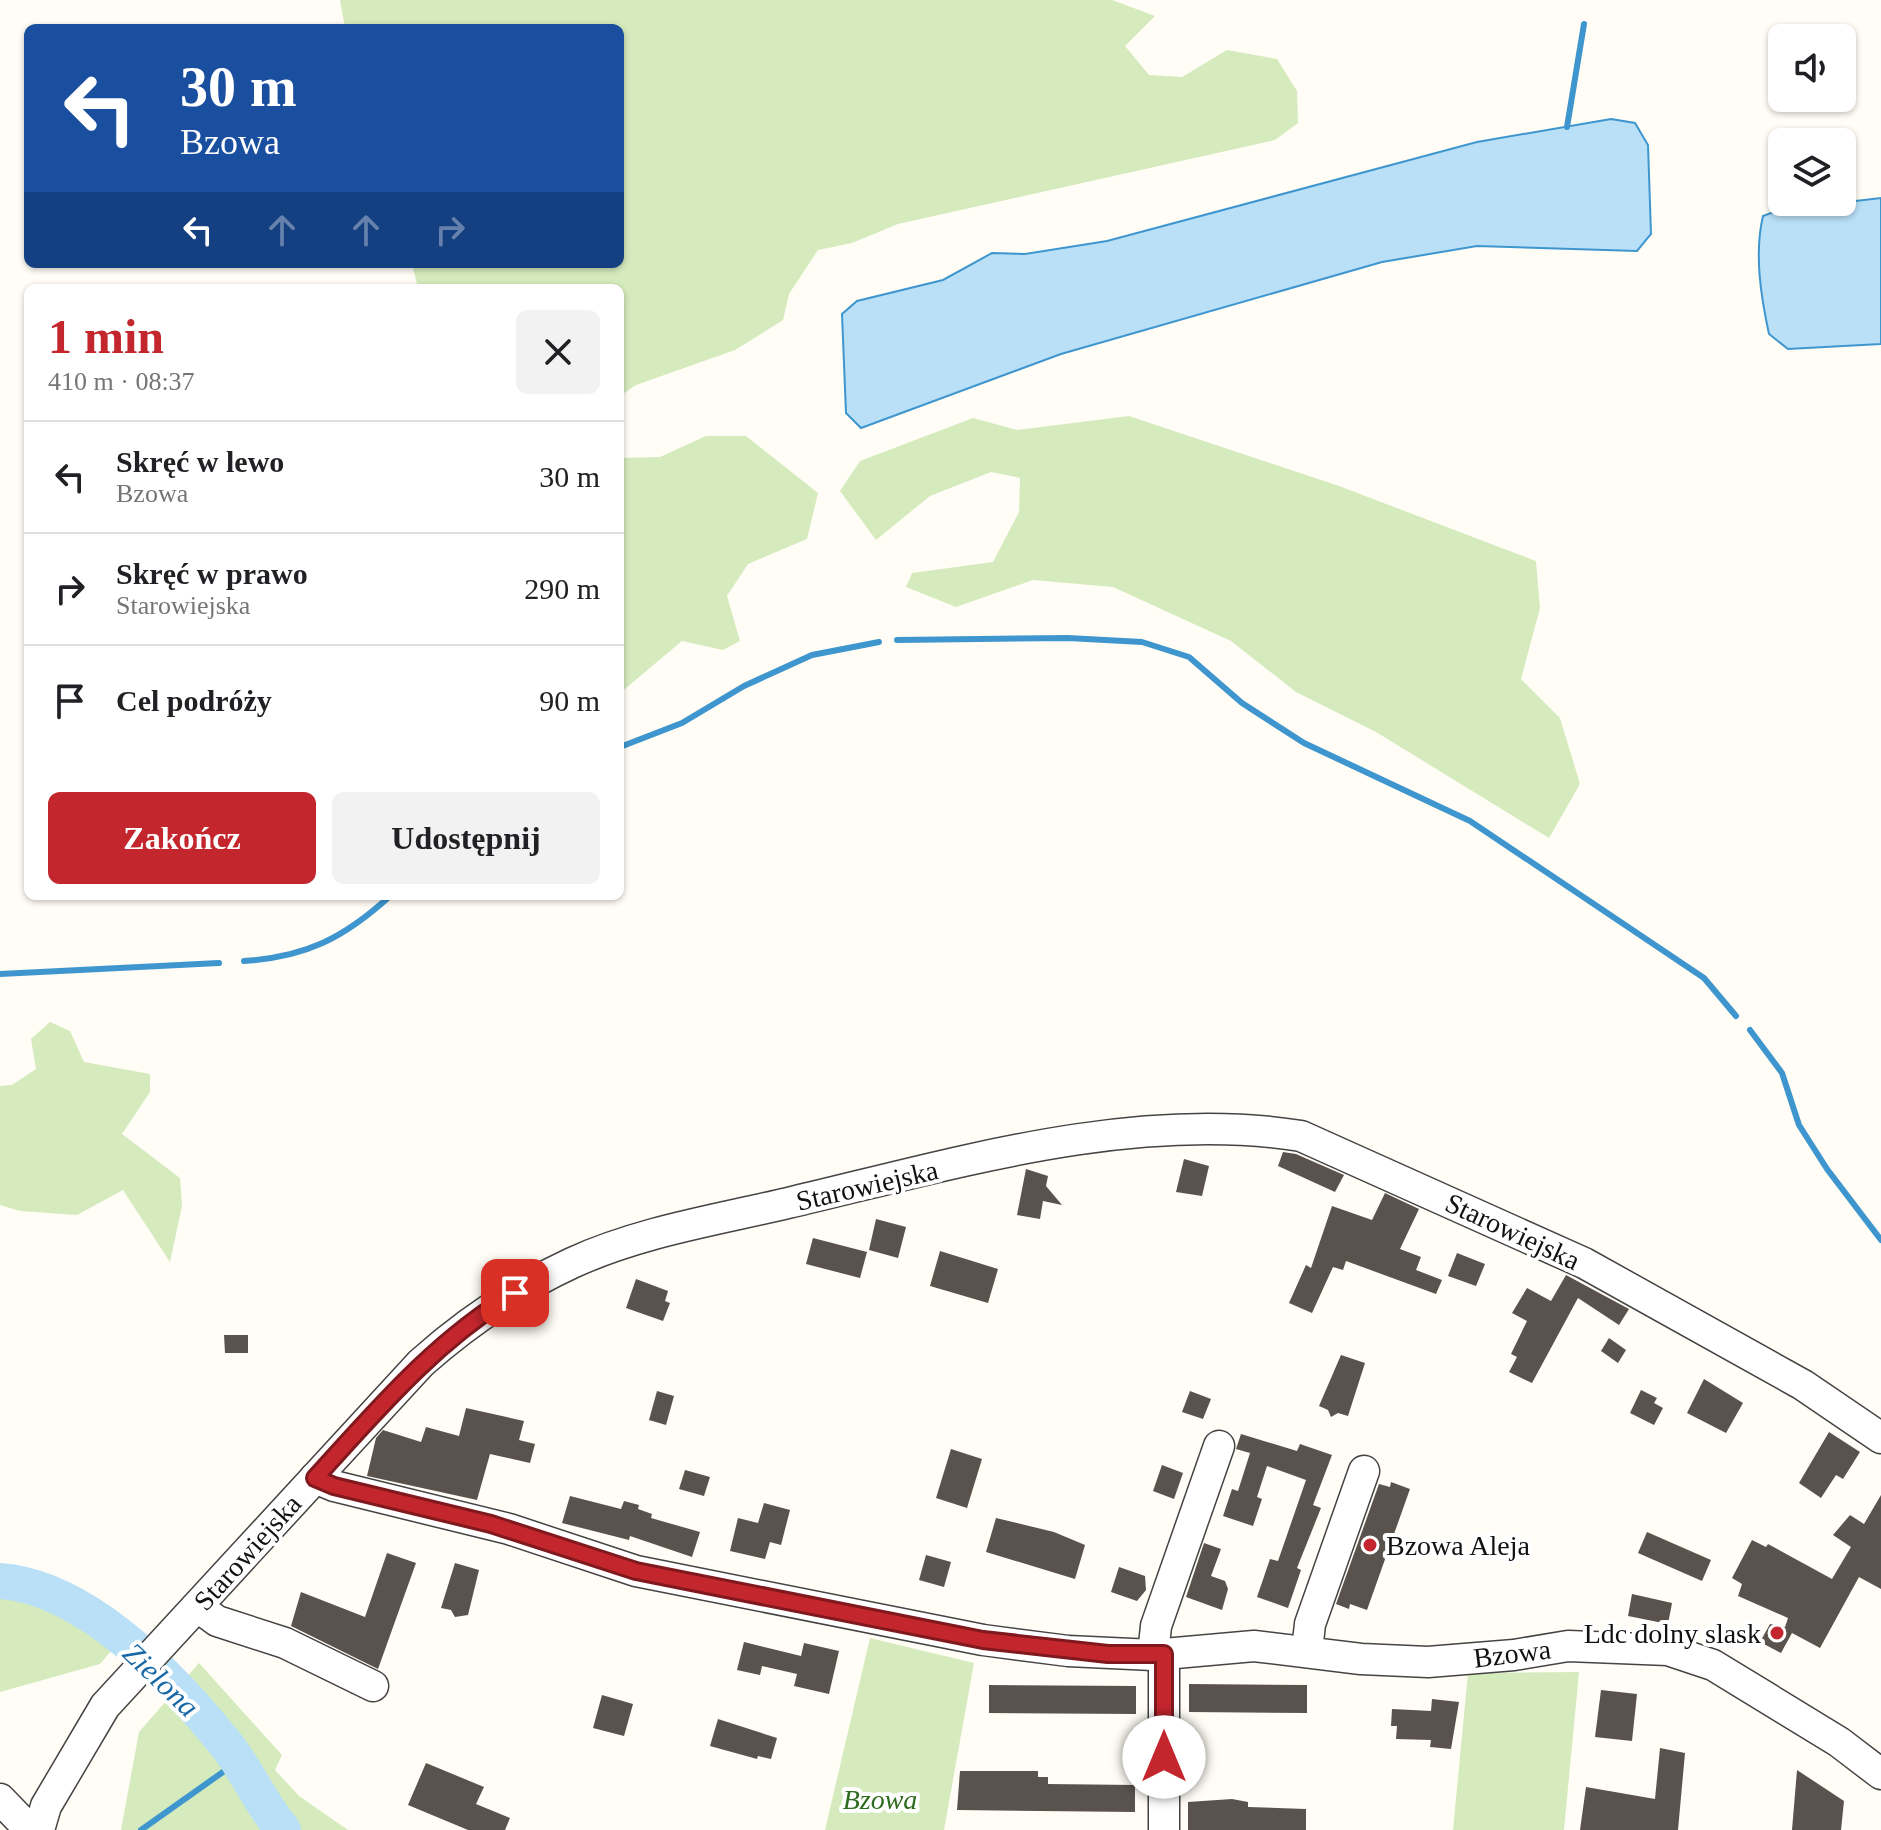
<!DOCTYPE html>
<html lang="pl">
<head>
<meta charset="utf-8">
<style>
	body { margin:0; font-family:"Times New Roman",serif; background:#f2f2f2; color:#202124; height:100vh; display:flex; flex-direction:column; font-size:30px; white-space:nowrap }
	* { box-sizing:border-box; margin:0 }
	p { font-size:26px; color:#757577 }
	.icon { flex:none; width:44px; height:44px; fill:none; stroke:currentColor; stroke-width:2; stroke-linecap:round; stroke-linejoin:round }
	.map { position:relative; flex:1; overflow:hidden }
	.side { position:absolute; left:24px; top:284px; width:600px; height:616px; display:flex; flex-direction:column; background:#fff; border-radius:12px; box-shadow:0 2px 6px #0004 }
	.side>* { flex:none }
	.hud { position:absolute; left:24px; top:24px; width:600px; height:244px; border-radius:12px; box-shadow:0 2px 6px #0004; background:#1a4fa0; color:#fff; overflow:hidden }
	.tools { position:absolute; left:1768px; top:24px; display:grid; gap:16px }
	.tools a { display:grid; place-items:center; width:88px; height:88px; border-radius:12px; background:#fff; box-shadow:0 2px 6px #0004; font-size:40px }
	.pin { position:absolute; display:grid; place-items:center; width:68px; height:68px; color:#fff; margin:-34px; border-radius:16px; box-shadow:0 4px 12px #0006 }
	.me { position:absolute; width:88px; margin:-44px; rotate:0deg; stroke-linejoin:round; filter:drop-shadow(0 0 6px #0008) }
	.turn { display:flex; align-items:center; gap:28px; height:168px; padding:0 24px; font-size:36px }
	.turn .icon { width:104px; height:104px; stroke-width:2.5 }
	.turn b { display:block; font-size:56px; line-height:68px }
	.lanes { display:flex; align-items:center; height:76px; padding:0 24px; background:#0003; justify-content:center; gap:40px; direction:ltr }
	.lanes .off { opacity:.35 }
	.round { display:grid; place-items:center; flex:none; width:84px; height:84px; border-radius:12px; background:#f2f2f2 }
	.summary { display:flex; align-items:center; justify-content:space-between; height:136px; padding:0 24px }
	h1 { font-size:48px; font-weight:800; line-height:60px; color:#c4262e }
	.primary-button { display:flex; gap:16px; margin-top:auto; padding:16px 24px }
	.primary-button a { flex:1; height:92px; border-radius:12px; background:#c4262e; color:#fff; font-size:32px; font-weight:800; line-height:92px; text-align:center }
	.primary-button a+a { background:#f2f2f2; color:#202124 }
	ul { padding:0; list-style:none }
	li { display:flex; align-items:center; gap:24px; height:112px; padding:0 24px; border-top:2px solid #e0e0e0 }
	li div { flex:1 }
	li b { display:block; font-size:30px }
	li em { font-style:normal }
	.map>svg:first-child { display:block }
	.green { fill:#d5ebbd }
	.water { fill:#b9e0f7; stroke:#3f96cf; stroke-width:2 }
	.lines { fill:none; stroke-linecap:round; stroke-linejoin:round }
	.stream { stroke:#3f96cf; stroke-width:6 }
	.river { stroke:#b9e0f7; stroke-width:36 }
	.building { fill:#5a524d }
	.minor-casing { stroke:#444; stroke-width:33 }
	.minor { stroke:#fff; stroke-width:30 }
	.route-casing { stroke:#7f191e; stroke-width:20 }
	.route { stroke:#c4262e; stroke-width:14 }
	.poi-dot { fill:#c4262e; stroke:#fff; stroke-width:3 }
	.labels { text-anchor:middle; stroke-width:8; stroke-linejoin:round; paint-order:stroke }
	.street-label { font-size:28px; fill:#111; stroke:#fff }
	.poi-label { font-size:28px; fill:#111; stroke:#fff; text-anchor:start }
	.park-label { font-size:28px; font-style:italic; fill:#2f6b1f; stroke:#fff }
	.water-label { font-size:30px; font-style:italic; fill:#1768a6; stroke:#fff }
</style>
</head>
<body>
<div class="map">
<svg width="1881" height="1830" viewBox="0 0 1881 1830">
	<rect width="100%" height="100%" fill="#fffdf5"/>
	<g class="green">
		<polygon points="340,0 1112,0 1155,16 1125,46 1149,75 1182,77 1227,50 1277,59 1297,91 1298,123 1275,140 898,224 852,243 818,250 789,294 783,320 735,350 636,385 620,396 620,288 418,288 412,264 620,264 620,28 345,28"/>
		<polygon points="1129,416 1339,486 1536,561 1540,608 1521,679 1560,718 1580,784 1549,838 1376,732 1296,692 1231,641 1113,587 1033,580 956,607 906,587 912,573 993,562 1019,512 1020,478 991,472 930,496 876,540 840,491 860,461 973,418 1017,430"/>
		<polygon points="706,436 746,436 818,493 807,539 748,564 727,596 740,641 723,650 682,641 620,693 620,458 660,457"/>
		<polygon points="50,1022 70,1031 84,1062 150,1074 150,1092 122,1134 180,1178 182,1206 170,1262 123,1190 77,1215 20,1211 0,1205 0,1086 12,1085 36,1069 31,1039"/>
		<polygon points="0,1593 78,1613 97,1627 111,1651 100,1664 0,1692"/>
		<polygon points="870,1638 974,1663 944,1830 825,1830"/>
		<polygon points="199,1663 282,1755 275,1770 299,1796 348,1830 121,1830 139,1732"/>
		<polygon points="1579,1672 1564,1830 1453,1830 1468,1673"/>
	</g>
	<g class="water">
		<polygon points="1611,119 1635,123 1648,145 1651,234 1637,251 1477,246 1382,262 1061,354 861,428 846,413 842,314 857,301 943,280 992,253 1025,254 1107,241 1477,142"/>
		<path d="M 1881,198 L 1881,344 L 1788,349 L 1769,334 C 1761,297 1754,254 1763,216 L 1779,210 Z"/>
	</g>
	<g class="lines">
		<g class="stream">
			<polyline points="1567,127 1584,24"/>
			<polyline points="897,640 1068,638 1142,642 1189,657 1242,703 1304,743 1470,821 1704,978 1736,1016"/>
			<polyline points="620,747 682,723 744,686 812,655 879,642"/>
			<path d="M 244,961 C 306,957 344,938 390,896"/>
			<polyline points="0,974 219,963"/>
			<polyline points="1750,1030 1782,1073 1799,1125 1827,1169 1881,1240"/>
			<polyline points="141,1830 237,1762"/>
		</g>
		<path class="river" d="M 0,1581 C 86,1587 173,1679 225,1743 C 247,1770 260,1803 283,1830"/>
	</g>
	<g class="building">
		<polygon points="1283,1152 1296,1154 1344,1175 1335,1192 1278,1166"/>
		<polygon points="1184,1159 1209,1166 1202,1196 1176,1192"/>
		<polygon points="1026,1169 1048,1176 1046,1186 1062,1205 1043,1201 1040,1219 1017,1215"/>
		<polygon points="1385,1193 1419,1209 1400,1249 1421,1257 1416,1270 1442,1280 1436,1294 1346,1261 1343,1270 1333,1267 1312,1313 1289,1303 1306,1265 1311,1268 1332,1206 1372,1220"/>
		<polygon points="876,1219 906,1227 898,1258 869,1250"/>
		<polygon points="813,1238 867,1252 860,1278 806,1264"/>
		<polygon points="940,1251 998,1269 988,1303 930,1286"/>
		<polygon points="1457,1253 1485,1264 1476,1286 1448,1276"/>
		<polygon points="1566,1275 1629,1309 1619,1325 1578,1298 1532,1383 1509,1372 1517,1357 1511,1354 1527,1321 1512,1313 1527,1288 1551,1301"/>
		<polygon points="636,1279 668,1291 665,1301 670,1303 663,1321 626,1308"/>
		<polygon points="224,1335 248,1335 248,1353 225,1353"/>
		<polygon points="1609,1338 1626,1350 1618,1363 1601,1351"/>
		<polygon points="1341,1355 1365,1363 1348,1416 1338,1413 1331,1417 1328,1410 1319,1406"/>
		<polygon points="1704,1379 1743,1403 1726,1433 1687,1413"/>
		<polygon points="1641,1390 1657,1398 1654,1403 1663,1408 1654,1425 1630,1413"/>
		<polygon points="657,1391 674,1396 666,1425 649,1420"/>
		<polygon points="1190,1391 1211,1399 1203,1419 1182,1412"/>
		<polygon points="466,1408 524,1421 519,1440 535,1444 530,1463 490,1454 477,1500 367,1476 376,1438 383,1430 421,1442 426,1427 459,1436"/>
		<polygon points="1829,1432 1860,1452 1843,1479 1836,1475 1821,1498 1799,1483"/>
		<polygon points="1241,1434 1297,1451 1300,1444 1332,1455 1313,1505 1321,1508 1297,1568 1301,1570 1288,1608 1257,1597 1270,1559 1278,1561 1306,1480 1267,1466 1257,1497 1262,1499 1253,1526 1223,1516 1232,1489 1238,1491 1250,1453 1236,1449"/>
		<polygon points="951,1449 982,1459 967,1508 936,1498"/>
		<polygon points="1162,1465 1183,1473 1174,1499 1153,1491"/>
		<polygon points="685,1470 710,1477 704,1496 679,1489"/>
		<polygon points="1391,1482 1410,1489 1367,1610 1350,1604 1349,1609 1336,1604 1379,1484 1390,1487"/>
		<polygon points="1881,1495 1881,1589 1859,1577 1820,1648 1792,1633 1781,1653 1760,1642 1770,1624 1785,1627 1788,1618 1738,1596 1742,1584 1732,1578 1752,1540 1766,1547 1768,1544 1832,1579 1851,1547 1833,1535 1850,1515 1864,1524"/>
		<polygon points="570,1496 621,1509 624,1501 639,1505 638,1509 652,1514 651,1518 700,1532 692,1557 630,1536 629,1540 562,1523"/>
		<polygon points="764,1503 790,1510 781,1545 770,1542 765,1559 730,1551 738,1518 758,1523"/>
		<polygon points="996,1518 1054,1532 1085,1545 1075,1579 986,1552"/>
		<polygon points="1647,1532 1711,1560 1702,1581 1638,1553"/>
		<polygon points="1204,1543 1221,1549 1211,1576 1225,1581 1228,1589 1222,1610 1186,1597"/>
		<polygon points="387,1553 416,1563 378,1669 291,1626 301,1592 365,1617"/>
		<polygon points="926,1555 951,1562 944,1587 919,1580"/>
		<polygon points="455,1563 479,1570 468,1615 455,1617 451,1610 441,1608"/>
		<polygon points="1119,1567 1145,1576 1146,1590 1137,1601 1111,1592"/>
		<polygon points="1632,1594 1672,1603 1668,1624 1628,1616"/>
		<polygon points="744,1642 801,1656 804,1643 839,1651 829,1694 794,1686 797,1674 762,1666 760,1675 737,1670"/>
		<polygon points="1189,1684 1307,1685 1307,1713 1189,1712"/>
		<polygon points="989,1685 1136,1686 1136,1714 989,1713"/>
		<polygon points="1601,1690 1637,1694 1632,1741 1595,1737"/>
		<polygon points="602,1695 633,1704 624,1736 593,1728"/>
		<polygon points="1432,1699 1459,1702 1451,1749 1430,1747 1431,1740 1396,1739 1397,1726 1391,1726 1392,1709 1431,1711"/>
		<polygon points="718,1719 777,1738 771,1759 758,1756 757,1759 710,1746"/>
		<polygon points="1660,1748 1685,1753 1678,1830 1580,1830 1586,1787 1655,1799"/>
		<polygon points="426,1763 484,1787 476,1804 510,1818 505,1830 468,1830 408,1805"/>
		<polygon points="1797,1770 1844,1801 1841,1830 1792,1830"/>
		<polygon points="960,1771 1038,1771 1038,1777 1048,1777 1048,1784 1135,1785 1135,1812 957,1810"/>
		<polygon points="1232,1799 1248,1802 1248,1807 1306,1809 1306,1830 1188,1830 1188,1802"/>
	</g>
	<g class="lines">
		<g class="minor-casing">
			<g id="minor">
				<polyline points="315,1478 334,1486 509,1529 636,1571 983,1640 1068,1651 1153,1655 1254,1646 1361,1659 1428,1662 1514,1655 1568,1646 1668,1650 1713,1665 1839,1742 1881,1774"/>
				<polyline points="198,1607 217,1621 285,1643 373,1686"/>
				<polyline points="1307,1651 1310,1624 1364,1471"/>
				<polyline points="1164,1654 1164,1830"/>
				<polyline points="1153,1655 1156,1626 1219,1446"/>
				<polyline points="0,1799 30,1830"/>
				<path d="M 39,1830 L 46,1806 L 105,1706 L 421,1363 C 467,1322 516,1289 572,1263 C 639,1232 716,1220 788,1203 C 950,1165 1133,1109 1301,1136 L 1584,1263 L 1803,1385 L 1881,1438"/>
			</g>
		</g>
		<use href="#minor" class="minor"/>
	</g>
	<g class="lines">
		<g class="route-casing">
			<path id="route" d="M 515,1293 C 435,1341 377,1410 315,1478 L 334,1486 L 491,1524 L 636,1571 L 983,1640 L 1108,1654 L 1164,1654 L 1164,1757"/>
		</g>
		<use href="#route" class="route"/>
	</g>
	<g class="poi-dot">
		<circle cx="1370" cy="1545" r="8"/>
		<circle cx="1777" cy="1633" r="8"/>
	</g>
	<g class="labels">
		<g class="street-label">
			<text transform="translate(867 1185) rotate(-13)" y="10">Starowiejska</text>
			<text transform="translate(1513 1231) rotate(25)" y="10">Starowiejska</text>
			<text transform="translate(247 1552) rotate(-48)" y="10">Starowiejska</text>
			<text transform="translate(1512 1653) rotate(-7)" y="10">Bzowa</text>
		</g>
		<g class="poi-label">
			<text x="1386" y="1555">Bzowa Aleja</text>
			<text x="1761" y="1643" text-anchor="end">Ldc dolny slask</text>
		</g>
		<g class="park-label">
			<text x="880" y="1809">Bzowa</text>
		</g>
		<g class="water-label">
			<text transform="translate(161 1680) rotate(44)" y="10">Zielona</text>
		</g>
	</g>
</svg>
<div class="tools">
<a><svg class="icon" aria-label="sound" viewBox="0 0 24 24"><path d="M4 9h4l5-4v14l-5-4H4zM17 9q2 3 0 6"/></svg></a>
<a><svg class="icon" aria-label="layers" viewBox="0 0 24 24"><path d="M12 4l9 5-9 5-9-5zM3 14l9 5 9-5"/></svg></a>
</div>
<div class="pin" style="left:515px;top:1293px;background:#d93025"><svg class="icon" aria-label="arrive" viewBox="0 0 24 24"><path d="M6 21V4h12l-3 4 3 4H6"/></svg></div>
<svg class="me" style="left:1164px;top:1757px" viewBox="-20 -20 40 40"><circle r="19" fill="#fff"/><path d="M0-13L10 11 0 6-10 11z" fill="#c4262e"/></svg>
<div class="hud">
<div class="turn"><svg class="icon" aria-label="left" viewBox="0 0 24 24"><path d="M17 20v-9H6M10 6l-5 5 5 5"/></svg><div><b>30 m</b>Bzowa</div></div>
<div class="lanes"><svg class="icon" aria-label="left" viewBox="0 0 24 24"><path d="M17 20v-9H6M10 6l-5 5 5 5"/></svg><svg class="icon off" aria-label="ahead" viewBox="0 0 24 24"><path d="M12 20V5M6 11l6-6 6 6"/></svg><svg class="icon off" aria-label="ahead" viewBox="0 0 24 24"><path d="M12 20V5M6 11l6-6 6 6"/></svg><svg class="icon off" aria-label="right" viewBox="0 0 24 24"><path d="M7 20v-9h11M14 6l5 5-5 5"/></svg></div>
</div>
<section class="side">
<div class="summary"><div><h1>1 min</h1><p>410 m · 08:37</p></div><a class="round"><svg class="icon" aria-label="close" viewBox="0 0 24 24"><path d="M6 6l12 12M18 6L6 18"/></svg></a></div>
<ul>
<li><svg class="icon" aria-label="left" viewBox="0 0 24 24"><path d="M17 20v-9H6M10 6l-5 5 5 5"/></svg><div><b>Skręć w lewo</b><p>Bzowa</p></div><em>30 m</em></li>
<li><svg class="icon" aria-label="right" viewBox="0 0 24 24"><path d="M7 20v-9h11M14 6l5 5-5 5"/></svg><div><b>Skręć w prawo</b><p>Starowiejska</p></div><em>290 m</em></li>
<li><svg class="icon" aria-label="arrive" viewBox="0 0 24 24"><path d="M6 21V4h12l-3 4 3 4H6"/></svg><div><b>Cel podróży</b></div><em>90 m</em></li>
</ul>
<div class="primary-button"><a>Zakończ</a><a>Udostępnij</a></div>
</section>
</div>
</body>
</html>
